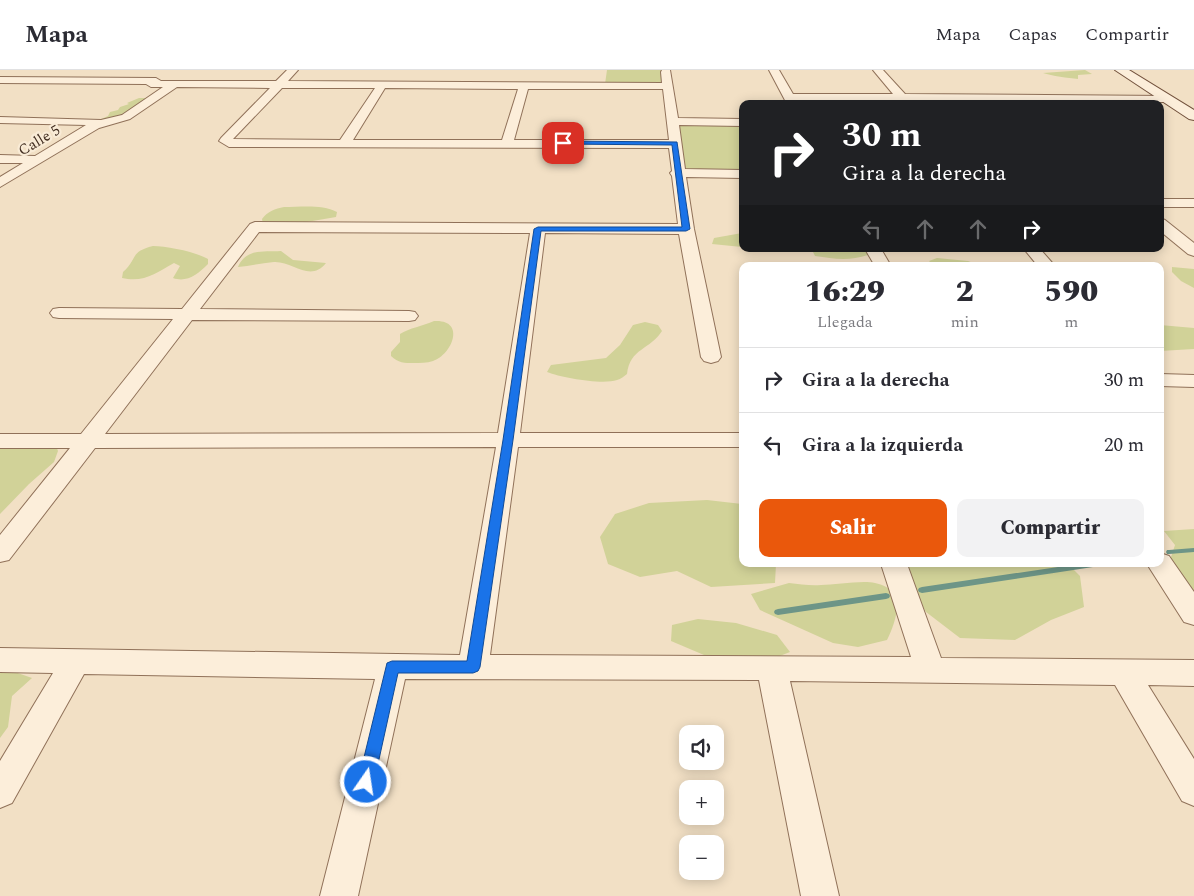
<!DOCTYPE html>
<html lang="es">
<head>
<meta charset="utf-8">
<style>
	body { margin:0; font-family:Spectral,serif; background:#f2f2f3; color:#2b2b33; height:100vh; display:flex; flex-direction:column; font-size:19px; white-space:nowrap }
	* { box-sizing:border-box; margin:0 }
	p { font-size:16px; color:#7c7c81 }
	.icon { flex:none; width:28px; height:28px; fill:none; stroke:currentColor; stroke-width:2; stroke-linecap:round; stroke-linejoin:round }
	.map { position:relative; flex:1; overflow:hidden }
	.drawer { position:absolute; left:739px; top:192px; width:425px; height:305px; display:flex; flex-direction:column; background:#fff; border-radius:10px; box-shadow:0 2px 12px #0003 }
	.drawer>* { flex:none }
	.guide { position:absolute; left:739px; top:30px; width:425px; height:152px; border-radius:10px; box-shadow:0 2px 12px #0003; background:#202124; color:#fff; overflow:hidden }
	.fabs { position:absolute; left:679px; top:655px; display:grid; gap:10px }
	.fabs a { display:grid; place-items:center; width:45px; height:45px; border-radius:10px; background:#fff; box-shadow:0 2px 12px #0003; font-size:25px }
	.pin { position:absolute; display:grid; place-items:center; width:42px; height:42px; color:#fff; margin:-21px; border-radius:10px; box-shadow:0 2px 8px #0006 }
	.me { position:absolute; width:55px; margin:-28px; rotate:13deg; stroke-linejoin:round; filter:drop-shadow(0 0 4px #0008) }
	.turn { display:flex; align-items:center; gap:18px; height:105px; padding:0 20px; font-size:22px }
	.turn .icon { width:65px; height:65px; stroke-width:2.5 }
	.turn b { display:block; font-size:35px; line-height:42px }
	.lanes { display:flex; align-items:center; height:48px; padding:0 20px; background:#0003; justify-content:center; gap:25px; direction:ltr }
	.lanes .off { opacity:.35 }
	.eta { display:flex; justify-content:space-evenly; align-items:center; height:85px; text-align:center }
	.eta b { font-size:30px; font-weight:800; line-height:35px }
	.button { display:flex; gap:10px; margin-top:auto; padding:10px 20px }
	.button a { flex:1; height:58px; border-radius:10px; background:#ea580c; color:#fff; font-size:20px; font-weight:800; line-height:58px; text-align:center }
	.button a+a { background:#f2f2f3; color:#2b2b33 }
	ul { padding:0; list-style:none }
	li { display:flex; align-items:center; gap:15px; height:65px; padding:0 20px; border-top:1px solid #e1e1e2 }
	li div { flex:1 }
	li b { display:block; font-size:19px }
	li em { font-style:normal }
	header { display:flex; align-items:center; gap:30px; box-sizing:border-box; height:70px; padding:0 25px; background:#fff; border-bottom:1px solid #e1e1e2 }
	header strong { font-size:24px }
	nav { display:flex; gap:28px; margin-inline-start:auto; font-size:18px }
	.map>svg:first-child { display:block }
	.green { fill:#d1d298 }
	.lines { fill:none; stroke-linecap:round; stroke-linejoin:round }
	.stream { fill:#6d9587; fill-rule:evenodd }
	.street-casing { stroke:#907159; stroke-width:2 }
	.secondary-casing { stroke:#72513c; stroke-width:2 }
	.street { fill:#fceeda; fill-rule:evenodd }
	.secondary { fill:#fceeda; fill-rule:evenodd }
	.route { fill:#1a73e8; stroke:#114b97 }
	.labels { text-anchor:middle; stroke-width:4.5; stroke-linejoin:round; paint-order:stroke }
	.far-street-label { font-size:15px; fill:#3f2b1e; stroke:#f9ebd6 }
</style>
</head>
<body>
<header>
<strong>Mapa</strong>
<nav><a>Mapa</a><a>Capas</a><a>Compartir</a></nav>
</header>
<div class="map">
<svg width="1194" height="826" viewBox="0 0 1194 826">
	<rect width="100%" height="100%" fill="#f2e0c5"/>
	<g class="green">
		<polygon points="607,0 661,0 662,14 605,14"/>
		<path d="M 1085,0 L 1092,4 L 1078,5 L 1078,9 C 1068,8 1052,6 1043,3 Z"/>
		<polygon points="139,28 148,28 123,48 99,50 108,46 110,42 118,40 120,37 129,34 127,33"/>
		<polygon points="677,53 742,53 742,102 684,101"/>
		<path d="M 284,137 C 301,137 322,134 337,142 L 336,147 L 295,154 L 263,154 L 262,149 C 268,141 275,139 284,137 Z"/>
		<polygon points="742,163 742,177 712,174 714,168"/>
		<path d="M 153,176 C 167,176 196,182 208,189 L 208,194 C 198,204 187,213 173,208 L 180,196 L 174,193 C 156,203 144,213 122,208 L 123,202 C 138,189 129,182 153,176 Z"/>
		<path d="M 813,179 L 868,179 L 868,185 C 850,191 834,189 815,186 L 812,180 Z"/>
		<path d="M 281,181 L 293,190 L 326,193 C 310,213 293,191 274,192 C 262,193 250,196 238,197 C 246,178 264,182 281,181 Z"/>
		<polygon points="937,188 968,191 981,196 934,196 929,191"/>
		<polygon points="1172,197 1194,199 1194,218 1181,211 1172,202"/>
		<path d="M 434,251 C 466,249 453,284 433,291 C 427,293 420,293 413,293 C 405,293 398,293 391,286 L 391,282 L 400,272 L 400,264 C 409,258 423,256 434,251 Z"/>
		<path d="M 645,252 L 658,255 L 662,261 C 650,280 630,278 627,304 C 624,306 621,309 617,310 C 603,315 562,308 547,302 L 551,295 L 606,288 L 620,275 L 633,255 Z"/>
		<polygon points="1160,255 1194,258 1194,279 1160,281"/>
		<polygon points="0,369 55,373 58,381 54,392 29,414 0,444"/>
		<polygon points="707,430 742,434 742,494 776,494 775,513 711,517 677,501 640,507 608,494 600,467 615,444 649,433"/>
		<polygon points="1194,459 1194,526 1169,493 1175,475 1164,461"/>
		<polygon points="900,494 1068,494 1080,506 1084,537 1051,550 1015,570 960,568 926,542 901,502"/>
		<path d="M 789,513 C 800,514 810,516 821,515 C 835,515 862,510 875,513 C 907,519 897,550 887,570 L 858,577 L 833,573 L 760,540 L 751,524 Z"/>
		<polygon points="698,549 736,553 777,565 790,582 767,591 704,585 671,571 672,555"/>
		<polygon points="9,600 32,608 12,626 8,657 0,668 0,602"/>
	</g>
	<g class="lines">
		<g class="stream">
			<polygon points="1194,478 1194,482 1169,484 1167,484 1166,482 1167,480 1169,480"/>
			<polygon points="1078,494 1096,494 1095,496 1093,497 922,523 919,522 918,520 919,518 922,517"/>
			<polygon points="886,523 889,524 890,526 889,528 886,529 778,545 775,544 774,542 775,540 778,539"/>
		</g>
		<g class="street-casing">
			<g id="street">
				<path d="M 287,0 L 298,0 L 288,11 L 662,13 L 661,2 L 662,0 L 670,0 L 678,48 L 742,49 L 742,56 L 679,55 L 685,99 L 742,100 L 742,108 L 686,107 L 694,159 L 721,287 L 718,291 L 711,293 L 704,291 L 701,287 L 679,164 L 545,163 L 520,363 L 742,363 L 742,377 L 518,377 L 490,585 L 911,587 L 881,494 L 907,494 L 941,588 L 1194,590 L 1194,616 L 1148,615 L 1194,689 L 1194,736 L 1182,731 L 1115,615 L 790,611 L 839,826 L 801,826 L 759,610 L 405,609 L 358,826 L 320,826 L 375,609 L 84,604 L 12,733 L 0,738 L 0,691 L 53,603 L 0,602 L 0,578 L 460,585 L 496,377 L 95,378 L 9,490 L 0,492 L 0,465 L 70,378 L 0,378 L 0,364 L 81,364 L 173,249 L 59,248 L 53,247 L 50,243 L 53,239 L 59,238 L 182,239 L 250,154 L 255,152 L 678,154 L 672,106 L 670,103 L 672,101 L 669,78 L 229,77 L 219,71 L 221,68 L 270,18 L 177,17 L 130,49 L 99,58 L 0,117 L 0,107 L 23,93 L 0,93 L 0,85 L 35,86 L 86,55 L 0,53 L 0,47 L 101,50 L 122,45 L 163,17 L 151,17 L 146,14 L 0,13 L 0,7 L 156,8 L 161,11 L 276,11 ZM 282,18 L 375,18 L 340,70 L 233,69 ZM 385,18 L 518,19 L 502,70 L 353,70 ZM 528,19 L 663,19 L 669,70 L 514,70 ZM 259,162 L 530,163 L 498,363 L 105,364 L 192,250 L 409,251 L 415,250 L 418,246 L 415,242 L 409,241 L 200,239 Z"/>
				<polygon points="769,0 779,0 793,24 893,24 873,0 883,0 905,24 1165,26 1170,29 1165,32 910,31 912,34 901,34 898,31 796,30 798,34 787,34"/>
				<rect x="1160" y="129" width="34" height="8"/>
				<polygon points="1160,148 1165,150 1194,173 1194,186 1188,184 1160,161"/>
				<polygon points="865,179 881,179 891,196 875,196"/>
				<polygon points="1024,179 1040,179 1055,196 1038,196"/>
				<polygon points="1160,304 1194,305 1194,317 1160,316"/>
				<polygon points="1160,483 1169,486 1194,522 1194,555 1184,552 1147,494 1160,494"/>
			</g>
		</g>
		<g class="secondary-casing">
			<polygon id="secondary" points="1115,0 1129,0 1194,40 1194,50 1189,49"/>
		</g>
		<use href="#street" class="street"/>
		<use href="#secondary" class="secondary"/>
	</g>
	<polygon class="route" points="563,71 677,72 690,159 686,161 541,161 513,370 480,597 478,601 473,603 398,603 374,712 371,717 366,719 360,717 358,712 387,593 392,591 467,591 503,370 534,159 538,157 682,157 672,75 561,74"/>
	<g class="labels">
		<g class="far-street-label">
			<text transform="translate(39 70) rotate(-31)" y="5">Calle 5</text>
		</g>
	</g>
</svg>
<div class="fabs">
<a><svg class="icon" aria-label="sound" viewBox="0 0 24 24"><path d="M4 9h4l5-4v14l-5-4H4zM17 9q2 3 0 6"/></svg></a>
<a>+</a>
<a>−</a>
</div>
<div class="pin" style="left:563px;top:73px;background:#d93025"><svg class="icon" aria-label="arrive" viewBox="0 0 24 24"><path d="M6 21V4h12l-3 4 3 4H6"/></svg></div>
<svg class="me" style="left:366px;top:712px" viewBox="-20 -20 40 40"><circle r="17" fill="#1a73e8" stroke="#fff" stroke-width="3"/><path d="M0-11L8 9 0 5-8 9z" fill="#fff"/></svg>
<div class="guide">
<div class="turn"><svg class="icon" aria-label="right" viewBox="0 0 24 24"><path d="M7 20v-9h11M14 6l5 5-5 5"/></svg><div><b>30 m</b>Gira a la derecha</div></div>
<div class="lanes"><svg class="icon off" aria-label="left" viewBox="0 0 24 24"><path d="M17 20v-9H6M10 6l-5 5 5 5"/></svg><svg class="icon off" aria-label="ahead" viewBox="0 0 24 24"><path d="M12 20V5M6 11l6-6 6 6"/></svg><svg class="icon off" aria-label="ahead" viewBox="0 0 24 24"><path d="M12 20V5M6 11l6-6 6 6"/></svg><svg class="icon" aria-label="right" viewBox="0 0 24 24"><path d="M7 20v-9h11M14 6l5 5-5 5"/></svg></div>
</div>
<section class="drawer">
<div class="eta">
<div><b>16:29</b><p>Llegada</p></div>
<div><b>2</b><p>min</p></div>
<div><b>590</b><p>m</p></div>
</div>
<ul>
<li><svg class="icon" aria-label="right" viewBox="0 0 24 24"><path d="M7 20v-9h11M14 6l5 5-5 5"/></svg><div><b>Gira a la derecha</b></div><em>30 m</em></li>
<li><svg class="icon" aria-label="left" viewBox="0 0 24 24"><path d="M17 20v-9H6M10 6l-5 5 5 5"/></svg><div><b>Gira a la izquierda</b></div><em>20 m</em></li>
</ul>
<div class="button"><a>Salir</a><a>Compartir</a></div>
</section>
</div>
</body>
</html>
